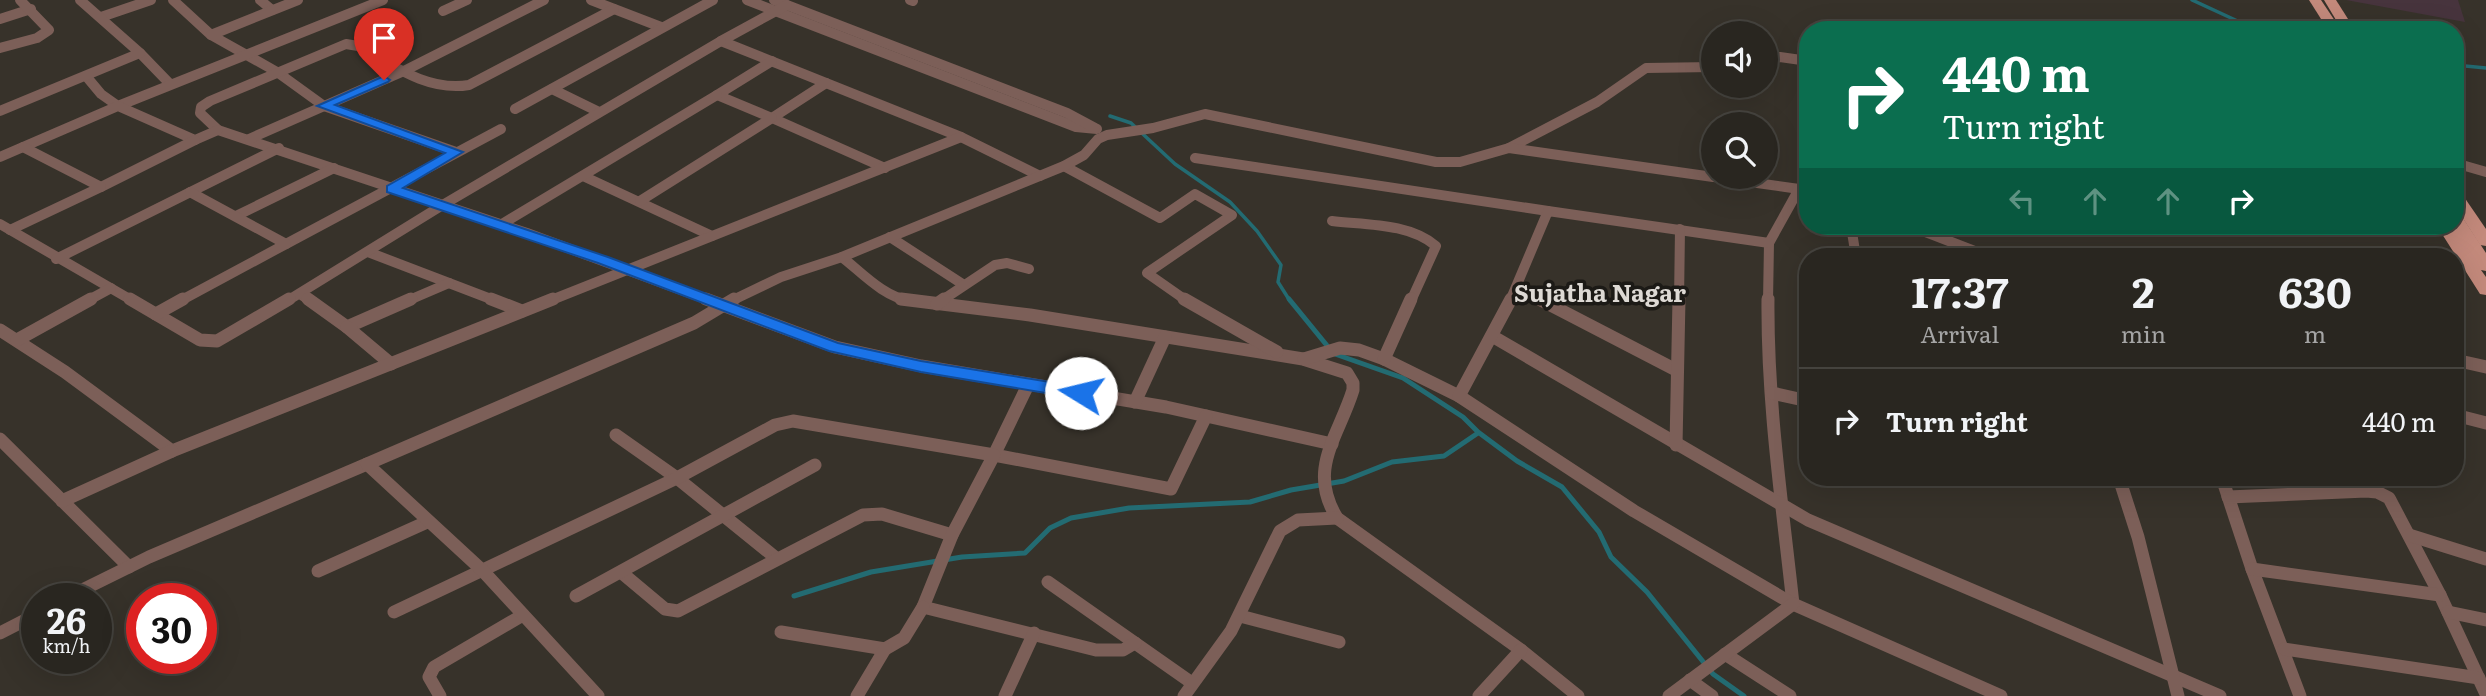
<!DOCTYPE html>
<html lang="en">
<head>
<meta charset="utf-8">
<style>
	body { margin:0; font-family:Literata,serif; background:#35322d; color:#f1f3f6; height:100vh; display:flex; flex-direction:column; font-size:26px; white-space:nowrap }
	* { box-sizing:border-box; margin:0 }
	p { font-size:23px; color:#a5a5a5 }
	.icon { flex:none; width:38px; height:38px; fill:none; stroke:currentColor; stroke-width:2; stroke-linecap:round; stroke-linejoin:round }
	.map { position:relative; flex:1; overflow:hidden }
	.side { position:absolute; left:1799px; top:248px; width:665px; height:238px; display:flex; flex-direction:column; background:#292620; border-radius:28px; box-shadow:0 7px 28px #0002,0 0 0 2px #45433e }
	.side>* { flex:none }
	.banner { position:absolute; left:1799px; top:21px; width:665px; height:214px; border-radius:28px; box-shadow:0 7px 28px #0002,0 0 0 2px #45433e; background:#0b6e4f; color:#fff; overflow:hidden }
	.fabs { position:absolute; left:1701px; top:21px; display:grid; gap:14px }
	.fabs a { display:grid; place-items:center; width:77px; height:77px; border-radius:50%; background:#292620; box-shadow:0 7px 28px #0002,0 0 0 2px #45433e; font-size:35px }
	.speed { position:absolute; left:21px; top:583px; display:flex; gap:14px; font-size:35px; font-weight:700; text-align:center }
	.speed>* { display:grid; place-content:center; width:91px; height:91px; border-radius:50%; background:#292620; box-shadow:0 7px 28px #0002,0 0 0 2px #45433e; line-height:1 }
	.speed small { font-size:18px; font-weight:400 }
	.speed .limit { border:10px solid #d22; background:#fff; color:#111 }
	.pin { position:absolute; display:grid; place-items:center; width:60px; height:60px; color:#fff; margin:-72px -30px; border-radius:50% 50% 50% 0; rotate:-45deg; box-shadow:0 0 7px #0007 }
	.pin .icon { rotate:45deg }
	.me { position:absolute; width:77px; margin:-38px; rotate:279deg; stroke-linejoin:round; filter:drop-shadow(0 0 5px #0008) }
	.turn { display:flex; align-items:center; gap:24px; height:147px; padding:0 28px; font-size:32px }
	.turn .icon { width:91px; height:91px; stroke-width:2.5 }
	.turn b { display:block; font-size:49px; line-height:60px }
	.lanes { display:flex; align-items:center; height:66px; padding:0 28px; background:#0003; justify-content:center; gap:35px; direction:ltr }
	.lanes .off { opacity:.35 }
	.eta { display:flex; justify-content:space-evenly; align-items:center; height:119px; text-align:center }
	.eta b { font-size:42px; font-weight:700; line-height:49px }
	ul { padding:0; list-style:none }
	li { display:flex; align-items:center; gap:21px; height:105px; padding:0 28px; border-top:2px solid #45433e }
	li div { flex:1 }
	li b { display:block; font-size:26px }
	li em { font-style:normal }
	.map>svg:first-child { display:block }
	.industrial { fill:#47343d }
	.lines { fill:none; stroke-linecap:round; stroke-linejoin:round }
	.stream-far1 { stroke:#236b72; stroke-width:3.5 }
	.stream { stroke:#236b72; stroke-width:5 }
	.street-far1 { stroke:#7c5f58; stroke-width:10 }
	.street { stroke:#7c5f58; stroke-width:13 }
	.primary { fill:#c3897b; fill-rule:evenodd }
	.route { fill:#1a73e8; stroke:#114b97; stroke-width:2 }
	.labels { text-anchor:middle; stroke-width:7; stroke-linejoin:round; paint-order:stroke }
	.neighbourhood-label { font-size:24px; font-weight:bold; fill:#ddd9d4; stroke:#1c1a16 }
</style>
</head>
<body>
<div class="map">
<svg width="2486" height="696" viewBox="0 0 2486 696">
	<rect width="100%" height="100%" fill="#37322a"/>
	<polygon class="industrial" points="2346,0 2458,0 2465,22"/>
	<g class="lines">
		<g class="stream-far1">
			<polyline points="2192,0 2257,30"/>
			<polyline points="2455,65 2486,68"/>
			<polyline points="1110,116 1131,123 1175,164 1230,202 1257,231 1281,265 1278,282 1290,301"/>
		</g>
		<g class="stream">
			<polyline points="1289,299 1329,348"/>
			<polyline points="1335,354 1403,378 1463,417 1478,432 1517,461 1562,487 1599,532 1611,557 1647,592 1713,674 1744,696"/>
			<polyline points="794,596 871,572 962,557 1025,553 1050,528 1071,518 1129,508 1250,502 1291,490 1344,481 1392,462 1444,456 1478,433"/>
		</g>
		<g class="street-far1">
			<polyline points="173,0 211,35"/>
			<polyline points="260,0 272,10"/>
			<polyline points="298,0 211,35 277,72 324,106 456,152"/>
			<polyline points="591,0 661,27"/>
			<polyline points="747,0 1076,127 1097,129"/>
			<polyline points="774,0 1067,113 1095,128"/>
			<polyline points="910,0 913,1"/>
			<polyline points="787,5 721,41 961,137 1040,176"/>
			<path d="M 614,9 L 469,85 C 428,92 392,65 358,46 L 346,44 L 210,101 L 201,107 L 200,113 L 218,130 L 527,233 L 711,301"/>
			<polyline points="443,11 467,0"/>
			<polyline points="101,17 151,0"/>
			<polyline points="0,19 31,9"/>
			<polyline points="0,48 37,38 49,30 20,0"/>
			<polyline points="140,53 170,84"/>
			<polyline points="1766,60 1780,57 1808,61"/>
			<polyline points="86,76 101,94 118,106 383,0"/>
			<polyline points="552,89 599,112"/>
			<polyline points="515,109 713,0"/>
			<polyline points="0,111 140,53 80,0"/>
			<polyline points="772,118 885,168"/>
			<polyline points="772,118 826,83"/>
			<polyline points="249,139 404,71 544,0"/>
			<polyline points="1509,148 1597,102 1646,68 1713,67"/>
			<polyline points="0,157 118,106 195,140 218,130"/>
			<polyline points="1195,158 1548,211"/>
			<polyline points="2455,163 2486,172"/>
			<polyline points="1064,166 1160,218 1195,194 1232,215 1147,273 1187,301"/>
			<polyline points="583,176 712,236"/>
			<polyline points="1714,177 1799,189 1769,243 1768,301"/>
			<polyline points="101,187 195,140"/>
			<polyline points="640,201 772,118 717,95 772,61"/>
			<polyline points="236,216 334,168"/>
			<path d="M 1332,221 C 1366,225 1409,223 1436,246 L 1411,301"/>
			<polyline points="0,224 133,301"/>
			<polyline points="502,224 717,95"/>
			<polyline points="1851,226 1856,257"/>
			<polyline points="1910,226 1990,257"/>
			<polyline points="10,230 101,187 23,147"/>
			<polyline points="890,237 964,285"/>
			<polyline points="286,244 501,129"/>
			<polyline points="368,252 496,301"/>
			<path d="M 842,257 C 862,273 885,298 911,301"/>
			<polyline points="56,259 279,148"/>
			<polyline points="1517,288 1542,301"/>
			<polyline points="300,294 310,301"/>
			<polyline points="87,301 111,288"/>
			<polyline points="180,301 286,244 190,192"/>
			<polyline points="287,301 441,206 721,41"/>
			<polyline points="407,301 449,283"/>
			<polyline points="549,301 961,137"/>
			<polyline points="731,301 781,277 842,257 1064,166 1084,155 1098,139 1107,135 1153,128 1205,114 1436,162 1460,162 1509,148 1713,177"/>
			<polyline points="941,301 995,265 1007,263 1029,269"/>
			<polyline points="1510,301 1548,211 1769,243"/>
			<polyline points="1679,301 1680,229"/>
		</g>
		<g class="street">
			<polyline points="130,299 200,340 217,341 289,299"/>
			<polyline points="308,299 347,327 411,299"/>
			<polyline points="491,299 522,311"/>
			<polyline points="706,299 835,347 921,366 1166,407 1332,444"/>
			<path d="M 901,299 L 1030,315 L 1303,359 L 1347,373 L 1353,383 L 1353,390 C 1338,438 1307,469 1337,518 L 1521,650 L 1578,696"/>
			<polyline points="1184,299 1277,352"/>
			<polyline points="1539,299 1676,370"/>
			<path d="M 1768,299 C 1767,401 1782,503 1793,604"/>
			<polyline points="937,304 944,299"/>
			<polyline points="156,314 183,299"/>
			<polyline points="347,327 391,364"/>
			<polyline points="0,330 65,372 172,451 553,299"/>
			<polyline points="1492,336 1808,520 2220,696"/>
			<polyline points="17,340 91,299"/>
			<polyline points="1304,359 1340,348 1359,350 1384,359 1459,396 1634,511 1793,604 2001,696"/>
			<polyline points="1384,359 1411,299"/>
			<polyline points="2455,360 2486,367"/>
			<polyline points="1028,385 994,455 1171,489 1206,416"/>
			<polyline points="1772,393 1808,401"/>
			<polyline points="1459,396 1511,299"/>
			<polyline points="1135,402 1165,337"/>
			<polyline points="2455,415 2486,423"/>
			<polyline points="616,435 677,478 776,558"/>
			<polyline points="0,439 129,567"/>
			<polyline points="1676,445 1679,299"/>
			<polyline points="2119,478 2138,537 2178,696"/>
			<polyline points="2222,478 2252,569 2300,696"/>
			<polyline points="2228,497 2366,491 2377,492 2389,498 2440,595 2486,694"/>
			<polyline points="62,501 172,451"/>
			<polyline points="2409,535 2486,559"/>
			<polyline points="2252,569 2440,595"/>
			<polyline points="318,571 427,522"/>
			<polyline points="622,573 665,609 678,611 863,515 882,514 952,535"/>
			<polyline points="1048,582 1192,683"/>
			<polyline points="576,596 815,465"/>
			<polyline points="66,598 149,557 367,464"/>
			<polyline points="394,612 677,478 775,425 793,421 994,455 952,535 923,607 1096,650 1123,650 1135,643"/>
			<polyline points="2448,612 2486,620"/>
			<polyline points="1240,616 1339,642"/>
			<polyline points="781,632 885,649 904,638 923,607"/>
			<polyline points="0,633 37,614"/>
			<polyline points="2284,649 2479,678"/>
			<polyline points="1725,654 1790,696"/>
			<polyline points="1690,680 1712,696"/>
			<polyline points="440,696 429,677 434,667 523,615"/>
			<polyline points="598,696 483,571 367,464 694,323 734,299"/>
			<polyline points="857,696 885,649"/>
			<polyline points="1005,696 1034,633"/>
			<polyline points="1184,696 1231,631 1280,531 1298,520 1337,518"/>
			<polyline points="1479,696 1521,650"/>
			<polyline points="1669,696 1793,604"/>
		</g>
		<g class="primary">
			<polygon points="2309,0 2321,0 2341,30 2328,30"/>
			<polygon points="2324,0 2336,0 2355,30 2342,30"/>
			<polygon points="2455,189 2460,191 2486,229 2486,246 2480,245 2455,206"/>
			<polygon points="2455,213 2461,215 2486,253 2486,271 2481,270 2486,277 2486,295 2480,294 2437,226 2455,226"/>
		</g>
	</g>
	<polygon class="route" points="384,76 390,80 388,82 335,105 463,152 403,188 608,257 838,343 921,361 1081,387 1090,393 1081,399 921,372 829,351 598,263 387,192 387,186 445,153 317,106"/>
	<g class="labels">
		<g class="neighbourhood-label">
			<text x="1600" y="302">Sujatha Nagar</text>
		</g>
	</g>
</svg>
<div class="fabs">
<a><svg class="icon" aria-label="sound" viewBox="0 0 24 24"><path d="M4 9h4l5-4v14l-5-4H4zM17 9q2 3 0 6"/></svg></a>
<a><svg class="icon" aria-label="search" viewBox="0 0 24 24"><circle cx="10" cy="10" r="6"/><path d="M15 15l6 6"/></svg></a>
</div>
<div class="speed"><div>26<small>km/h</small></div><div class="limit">30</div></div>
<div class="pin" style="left:384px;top:80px;background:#d93025"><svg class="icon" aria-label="arrive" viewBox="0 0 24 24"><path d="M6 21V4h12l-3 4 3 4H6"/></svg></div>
<svg class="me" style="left:1081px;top:393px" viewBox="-20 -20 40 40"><circle r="19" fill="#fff"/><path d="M0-13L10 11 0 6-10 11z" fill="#1a73e8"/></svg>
<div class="banner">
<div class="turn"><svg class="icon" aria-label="right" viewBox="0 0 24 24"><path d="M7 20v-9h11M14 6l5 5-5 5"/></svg><div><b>440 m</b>Turn right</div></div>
<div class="lanes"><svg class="icon off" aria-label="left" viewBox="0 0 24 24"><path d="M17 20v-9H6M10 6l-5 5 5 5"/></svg><svg class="icon off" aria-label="ahead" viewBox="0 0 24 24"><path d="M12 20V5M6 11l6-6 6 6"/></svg><svg class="icon off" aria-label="ahead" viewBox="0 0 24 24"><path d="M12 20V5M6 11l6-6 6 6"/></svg><svg class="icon" aria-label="right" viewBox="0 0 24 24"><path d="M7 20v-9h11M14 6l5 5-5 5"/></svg></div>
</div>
<section class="side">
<div class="eta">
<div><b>17:37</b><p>Arrival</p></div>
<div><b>2</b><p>min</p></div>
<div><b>630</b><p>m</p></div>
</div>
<ul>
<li><svg class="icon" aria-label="right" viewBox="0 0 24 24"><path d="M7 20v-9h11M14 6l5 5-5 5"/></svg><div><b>Turn right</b></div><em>440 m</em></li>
</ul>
</section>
</div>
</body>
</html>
